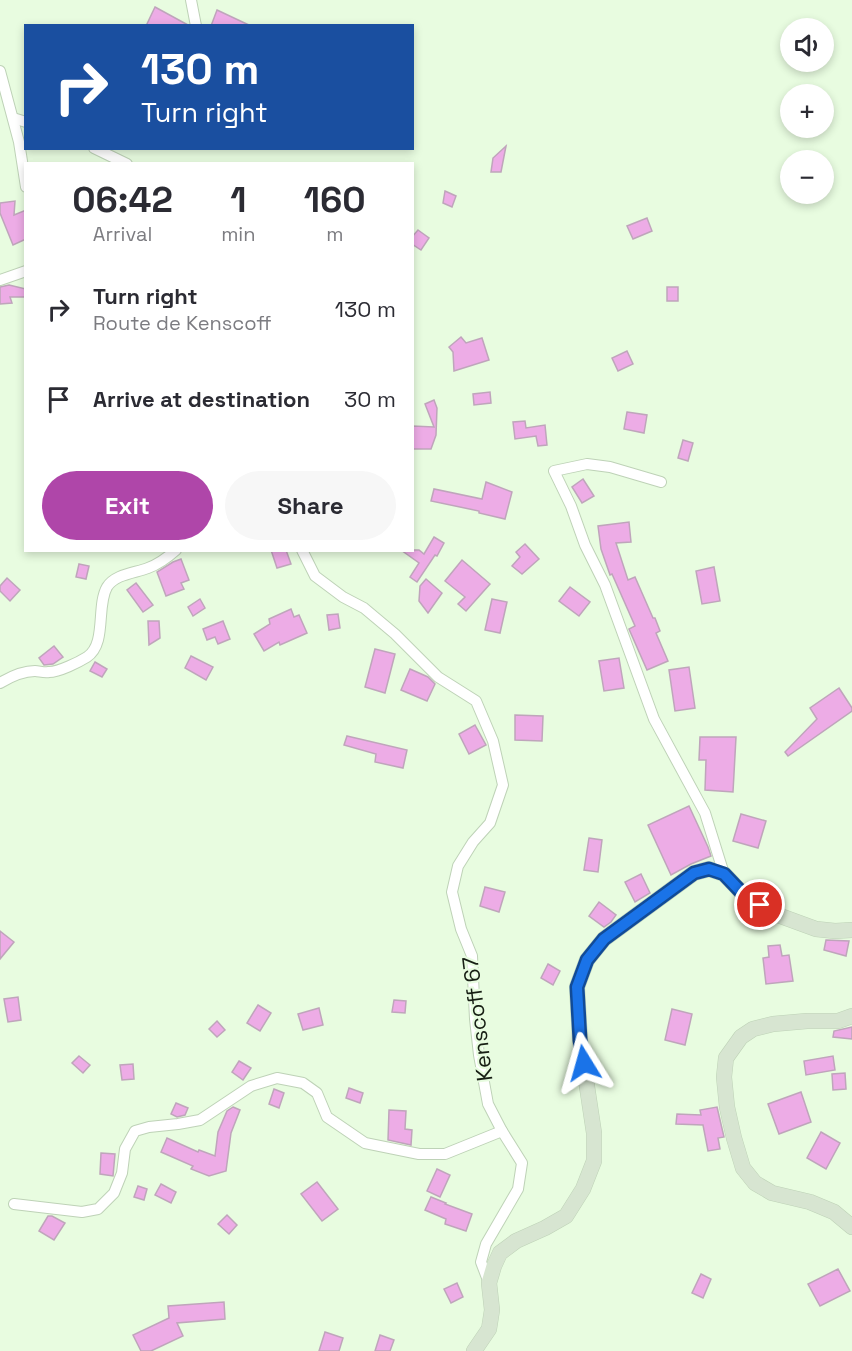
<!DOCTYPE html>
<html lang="en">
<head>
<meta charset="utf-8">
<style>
	body { margin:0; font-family:"Space Grotesk",sans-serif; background:#f7f7f7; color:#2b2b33; height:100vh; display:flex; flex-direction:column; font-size:22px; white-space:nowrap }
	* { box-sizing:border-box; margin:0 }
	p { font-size:20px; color:#7c7c81 }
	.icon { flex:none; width:33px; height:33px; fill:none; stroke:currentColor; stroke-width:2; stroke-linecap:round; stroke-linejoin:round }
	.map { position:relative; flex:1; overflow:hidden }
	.panel { position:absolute; left:24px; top:162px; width:390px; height:390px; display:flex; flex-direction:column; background:#fff; border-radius:0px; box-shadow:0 3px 9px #0003 }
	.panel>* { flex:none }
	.guide { position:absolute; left:24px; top:24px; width:390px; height:126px; border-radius:0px; box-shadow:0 3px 9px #0003; background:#1a4fa0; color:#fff; overflow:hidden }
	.fabs { position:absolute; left:780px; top:18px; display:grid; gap:12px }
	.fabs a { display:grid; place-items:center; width:54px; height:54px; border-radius:50%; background:#fff; box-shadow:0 3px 9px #0003; font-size:30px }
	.pin { position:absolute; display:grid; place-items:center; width:51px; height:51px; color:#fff; margin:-26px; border:3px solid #fff; border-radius:50%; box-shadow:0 2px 6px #0007 }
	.me { position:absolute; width:66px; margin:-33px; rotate:352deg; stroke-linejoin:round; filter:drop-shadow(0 0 4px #0008) }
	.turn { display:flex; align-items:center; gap:21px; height:126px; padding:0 18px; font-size:27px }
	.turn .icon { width:78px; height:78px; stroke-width:2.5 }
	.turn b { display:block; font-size:42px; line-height:51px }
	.eta { display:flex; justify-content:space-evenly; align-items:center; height:102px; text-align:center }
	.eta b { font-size:36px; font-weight:700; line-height:42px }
	.primary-button { display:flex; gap:12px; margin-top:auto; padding:12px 18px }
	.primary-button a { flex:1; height:69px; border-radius:36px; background:#af46a9; color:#fff; font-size:24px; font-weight:700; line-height:69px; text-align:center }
	.primary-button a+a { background:#f7f7f7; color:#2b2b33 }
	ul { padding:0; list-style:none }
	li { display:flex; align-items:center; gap:18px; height:90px; padding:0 18px }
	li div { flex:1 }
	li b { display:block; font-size:22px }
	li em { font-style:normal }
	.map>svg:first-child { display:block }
	.building { fill:#edace6; stroke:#bfa5bb; stroke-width:1.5 }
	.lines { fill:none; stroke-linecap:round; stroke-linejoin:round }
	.street-casing { stroke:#bed2b7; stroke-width:12 }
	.secondary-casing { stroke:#bed2b7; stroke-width:16 }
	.street { stroke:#fff; stroke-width:10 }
	.secondary { stroke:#d7e5d1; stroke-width:15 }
	.route-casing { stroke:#114b97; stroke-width:15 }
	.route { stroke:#1a73e8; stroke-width:10 }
	.labels { text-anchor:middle; stroke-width:4.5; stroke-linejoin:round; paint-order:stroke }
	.street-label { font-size:22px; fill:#171e14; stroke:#e8fce0 }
</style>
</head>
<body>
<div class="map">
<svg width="852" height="1351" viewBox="0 0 852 1351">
	<rect width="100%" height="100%" fill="#e8fce0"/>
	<g class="building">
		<polygon points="155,7 188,25 188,26 146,26"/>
		<polygon points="217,10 251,26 211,26"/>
		<polygon points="506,146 501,172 491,172 493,158"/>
		<polygon points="445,191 456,196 452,207 443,203"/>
		<polygon points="15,201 14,215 26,210 26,239 13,245 0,213 0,203"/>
		<polygon points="647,218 652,231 633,239 627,226"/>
		<polygon points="418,230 429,238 421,250 412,244 412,237"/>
		<polygon points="9,285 26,289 26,297 10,297 12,303 0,304 0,287"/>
		<rect x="667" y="287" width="11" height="14"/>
		<polygon points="461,337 466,343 482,338 489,360 454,371 453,352 449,347"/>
		<polygon points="627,351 633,364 618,371 612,358"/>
		<polygon points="490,392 491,403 474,405 473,394"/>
		<polygon points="434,400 437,408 436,435 431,449 412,449 413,426 434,427 425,404"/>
		<polygon points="627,412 647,415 644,433 624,429"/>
		<polygon points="525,421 526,428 545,425 547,445 538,446 536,436 515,439 513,422"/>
		<polygon points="683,440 693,443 688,461 678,458"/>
		<polygon points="583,479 594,496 582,503 572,487"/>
		<polygon points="486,482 512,492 505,519 479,513 479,511 431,501 434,489 482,499"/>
		<polygon points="629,522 631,542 616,543 628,580 635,577 653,618 655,618 660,631 656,633 668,661 647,670 629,629 635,626 612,574 610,575 601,549 598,526"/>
		<polygon points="434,537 444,543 437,556 435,555 417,582 410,577 419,563 401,550 419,550 424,554"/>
		<polygon points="525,544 539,559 522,574 512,566 520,557 516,552"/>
		<polygon points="271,550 286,550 291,564 277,568"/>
		<polygon points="181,559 189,580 181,583 184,589 166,596 157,572 173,562"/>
		<polygon points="462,560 490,584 466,611 458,604 465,597 445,581"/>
		<polygon points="79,564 89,566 86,579 76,577"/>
		<polygon points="714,567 720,601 702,604 696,571"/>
		<polygon points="7,578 20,590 10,601 0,591 0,586"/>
		<polygon points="426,579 442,593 428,613 419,601 420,586"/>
		<polygon points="136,583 153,605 143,612 127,590"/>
		<polygon points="570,587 590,602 579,616 559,601"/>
		<polygon points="200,599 205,608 193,616 188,607"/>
		<polygon points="492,599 507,602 500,633 485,630"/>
		<polygon points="291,609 294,617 299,615 307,633 280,645 279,642 264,651 254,634 270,624 269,619"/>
		<polygon points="338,614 340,628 329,630 327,615"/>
		<polygon points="148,621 159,621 160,638 149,645"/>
		<polygon points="223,621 230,639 218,644 215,637 207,640 203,629"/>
		<polygon points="54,646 63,657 53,664 44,665 39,658"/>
		<polygon points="375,649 395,654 385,693 365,687"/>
		<polygon points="191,656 213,667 206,680 185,668"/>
		<polygon points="619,658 624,688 604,691 599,661"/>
		<polygon points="95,662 107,669 102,677 90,671"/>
		<polygon points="689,667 695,708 675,711 669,670"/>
		<polygon points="410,669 428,677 435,684 427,701 401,690"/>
		<polygon points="839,688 852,708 852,711 788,756 785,752 817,719 810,708"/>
		<polygon points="515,715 543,716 542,741 515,740"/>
		<polygon points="475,725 486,745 469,754 459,734"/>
		<polygon points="347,736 407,750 403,768 375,762 376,754 344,745"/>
		<polygon points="700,737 736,737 733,792 705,790 706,760 699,760"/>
		<polygon points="689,806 708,847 711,856 691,864 671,875 648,825"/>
		<polygon points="741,814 766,821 758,848 733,841"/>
		<polygon points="589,838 602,840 598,872 584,870"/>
		<polygon points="641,874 650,893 635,902 625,882"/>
		<polygon points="485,887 505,892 499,912 480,906"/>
		<polygon points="599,902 616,915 611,922 604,927 589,916"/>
		<polygon points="0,931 14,942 0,959"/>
		<polygon points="826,940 849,941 846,956 824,950"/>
		<polygon points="780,945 782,956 789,955 793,981 766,984 763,958 769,957 768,946"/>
		<polygon points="548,964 560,971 553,985 541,978"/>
		<polygon points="18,997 21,1020 8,1022 4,999"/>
		<polygon points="394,1000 406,1001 405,1013 392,1012"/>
		<polygon points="258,1005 271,1013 260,1031 247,1023"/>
		<polygon points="319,1008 323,1025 303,1030 298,1014"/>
		<polygon points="672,1009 692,1014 685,1045 665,1040"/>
		<polygon points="217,1021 225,1030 217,1037 209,1029"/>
		<polygon points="852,1027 852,1039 833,1037 834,1031"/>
		<polygon points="79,1056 90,1065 83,1073 72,1063"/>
		<polygon points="833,1056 835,1070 806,1075 804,1061"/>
		<polygon points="239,1061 251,1068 243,1080 232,1072"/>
		<polygon points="133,1064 134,1079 122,1080 120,1065"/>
		<polygon points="845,1073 846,1089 833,1090 832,1074"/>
		<polygon points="349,1088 363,1093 360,1103 346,1098"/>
		<polygon points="274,1089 284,1093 279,1108 269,1104"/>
		<polygon points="801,1092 811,1122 779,1134 768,1104"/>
		<polygon points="176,1103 188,1108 185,1115 177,1117 171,1114"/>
		<polygon points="233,1107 240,1110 231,1133 226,1171 209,1176 191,1169 193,1166 161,1152 167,1138 198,1152 199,1150 215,1156 218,1132 227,1111"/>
		<polygon points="717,1107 724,1137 718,1138 720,1149 708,1151 703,1125 676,1124 677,1114 701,1115 700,1110"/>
		<polygon points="389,1110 406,1111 405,1129 412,1130 411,1145 388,1140"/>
		<polygon points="821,1132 840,1143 826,1169 807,1158"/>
		<polygon points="101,1153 115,1154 113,1176 100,1174"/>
		<polygon points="437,1169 450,1175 440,1197 427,1191"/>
		<polygon points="317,1182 338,1209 322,1221 301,1194"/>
		<polygon points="161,1184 176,1192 171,1203 155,1195"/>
		<polygon points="138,1186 147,1189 144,1200 134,1197"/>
		<polygon points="431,1197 446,1203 445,1204 472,1214 466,1231 445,1224 446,1219 425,1210"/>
		<polygon points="227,1215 237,1225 229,1234 218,1224"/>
		<polygon points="48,1216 52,1216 65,1223 54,1240 39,1231"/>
		<polygon points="838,1269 850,1291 820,1306 808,1284"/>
		<polygon points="701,1274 711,1279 703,1298 692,1293"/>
		<polygon points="457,1283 463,1297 451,1303 444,1289"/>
		<polygon points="224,1302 225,1319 177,1323 183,1336 151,1351 141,1351 133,1335 169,1318 168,1306"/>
		<polygon points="325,1332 343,1338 339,1351 319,1351"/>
		<polygon points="380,1335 394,1340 390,1351 375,1351"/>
	</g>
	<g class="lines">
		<g class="street-casing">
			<g id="street">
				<polyline points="191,0 196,26"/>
				<polyline points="0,71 19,142 26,187"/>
				<polyline points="13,118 26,122"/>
				<polyline points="94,148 127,164"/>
				<polyline points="0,280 26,271"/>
				<polyline points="661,482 610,467 587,464 554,471 571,506 585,545 605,585 654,719 705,813 724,874"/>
				<polyline points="302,550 315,576 343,597 364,608 395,634 438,677 476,701 493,741 503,785 490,823 473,842 458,866 452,892 461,929 472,956 475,1019 479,1055 488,1104 502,1131 522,1163 518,1189 486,1244 481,1262 489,1283"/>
				<path d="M 0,683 C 10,677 23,671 35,671 C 39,671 44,673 49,672 C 59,672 79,662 87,657 C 107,644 96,606 107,587 C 115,574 135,573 148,568 C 159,564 167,558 176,550"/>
				<polyline points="14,1204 82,1212 98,1209 114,1193 122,1173 125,1149 135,1131 149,1127 178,1124 200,1120 251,1086 277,1078 303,1083 317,1093 327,1117 365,1143 419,1154 445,1154 502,1131"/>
			</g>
		</g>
		<g class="secondary-casing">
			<g id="secondary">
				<polyline points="852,1016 838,1021 807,1021 773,1024 753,1029 741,1037 726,1058 724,1077 727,1107 734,1138 743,1168 755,1183 772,1193 810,1202 834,1212 852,1227"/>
				<polyline points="474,1351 489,1329 492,1310 489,1283 494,1266 500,1253 516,1241 545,1228 566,1216 583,1189 594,1161 594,1133 580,1040 577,987 587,960 604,939 694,873 709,869 724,874 745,896 775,914 816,929 835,931 852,930"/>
			</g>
		</g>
		<use href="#street" class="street"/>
		<use href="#secondary" class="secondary"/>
	</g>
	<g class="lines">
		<g class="route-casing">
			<polyline id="route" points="584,1063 580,1040 577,987 587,960 604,939 694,873 709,869 724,874 745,896 760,905"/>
		</g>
		<use href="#route" class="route"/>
	</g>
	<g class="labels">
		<g class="street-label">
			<text transform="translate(477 1019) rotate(-97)" y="8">Kenscoff 67</text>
		</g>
	</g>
</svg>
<div class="fabs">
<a><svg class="icon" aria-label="sound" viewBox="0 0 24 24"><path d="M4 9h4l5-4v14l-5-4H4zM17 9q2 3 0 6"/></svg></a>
<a>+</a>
<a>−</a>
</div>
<div class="pin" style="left:760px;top:905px;background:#d93025"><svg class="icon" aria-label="arrive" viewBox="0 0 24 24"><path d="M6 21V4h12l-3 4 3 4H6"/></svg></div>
<svg class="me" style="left:584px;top:1063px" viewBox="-20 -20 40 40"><path d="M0-17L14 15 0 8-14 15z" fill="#1a73e8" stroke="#fff" stroke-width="4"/></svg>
<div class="guide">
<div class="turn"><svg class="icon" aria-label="right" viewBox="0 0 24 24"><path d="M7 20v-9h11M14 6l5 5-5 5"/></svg><div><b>130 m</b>Turn right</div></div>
</div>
<section class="panel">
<div class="eta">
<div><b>06:42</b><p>Arrival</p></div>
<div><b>1</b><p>min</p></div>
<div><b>160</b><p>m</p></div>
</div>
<ul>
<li><svg class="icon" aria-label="right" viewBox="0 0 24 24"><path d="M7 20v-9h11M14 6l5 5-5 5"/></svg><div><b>Turn right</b><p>Route de Kenscoff</p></div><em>130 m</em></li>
<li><svg class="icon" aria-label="arrive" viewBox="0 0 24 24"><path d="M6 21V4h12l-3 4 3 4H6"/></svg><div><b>Arrive at destination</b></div><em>30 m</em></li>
</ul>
<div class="primary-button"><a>Exit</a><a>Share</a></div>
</section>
</div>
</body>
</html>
